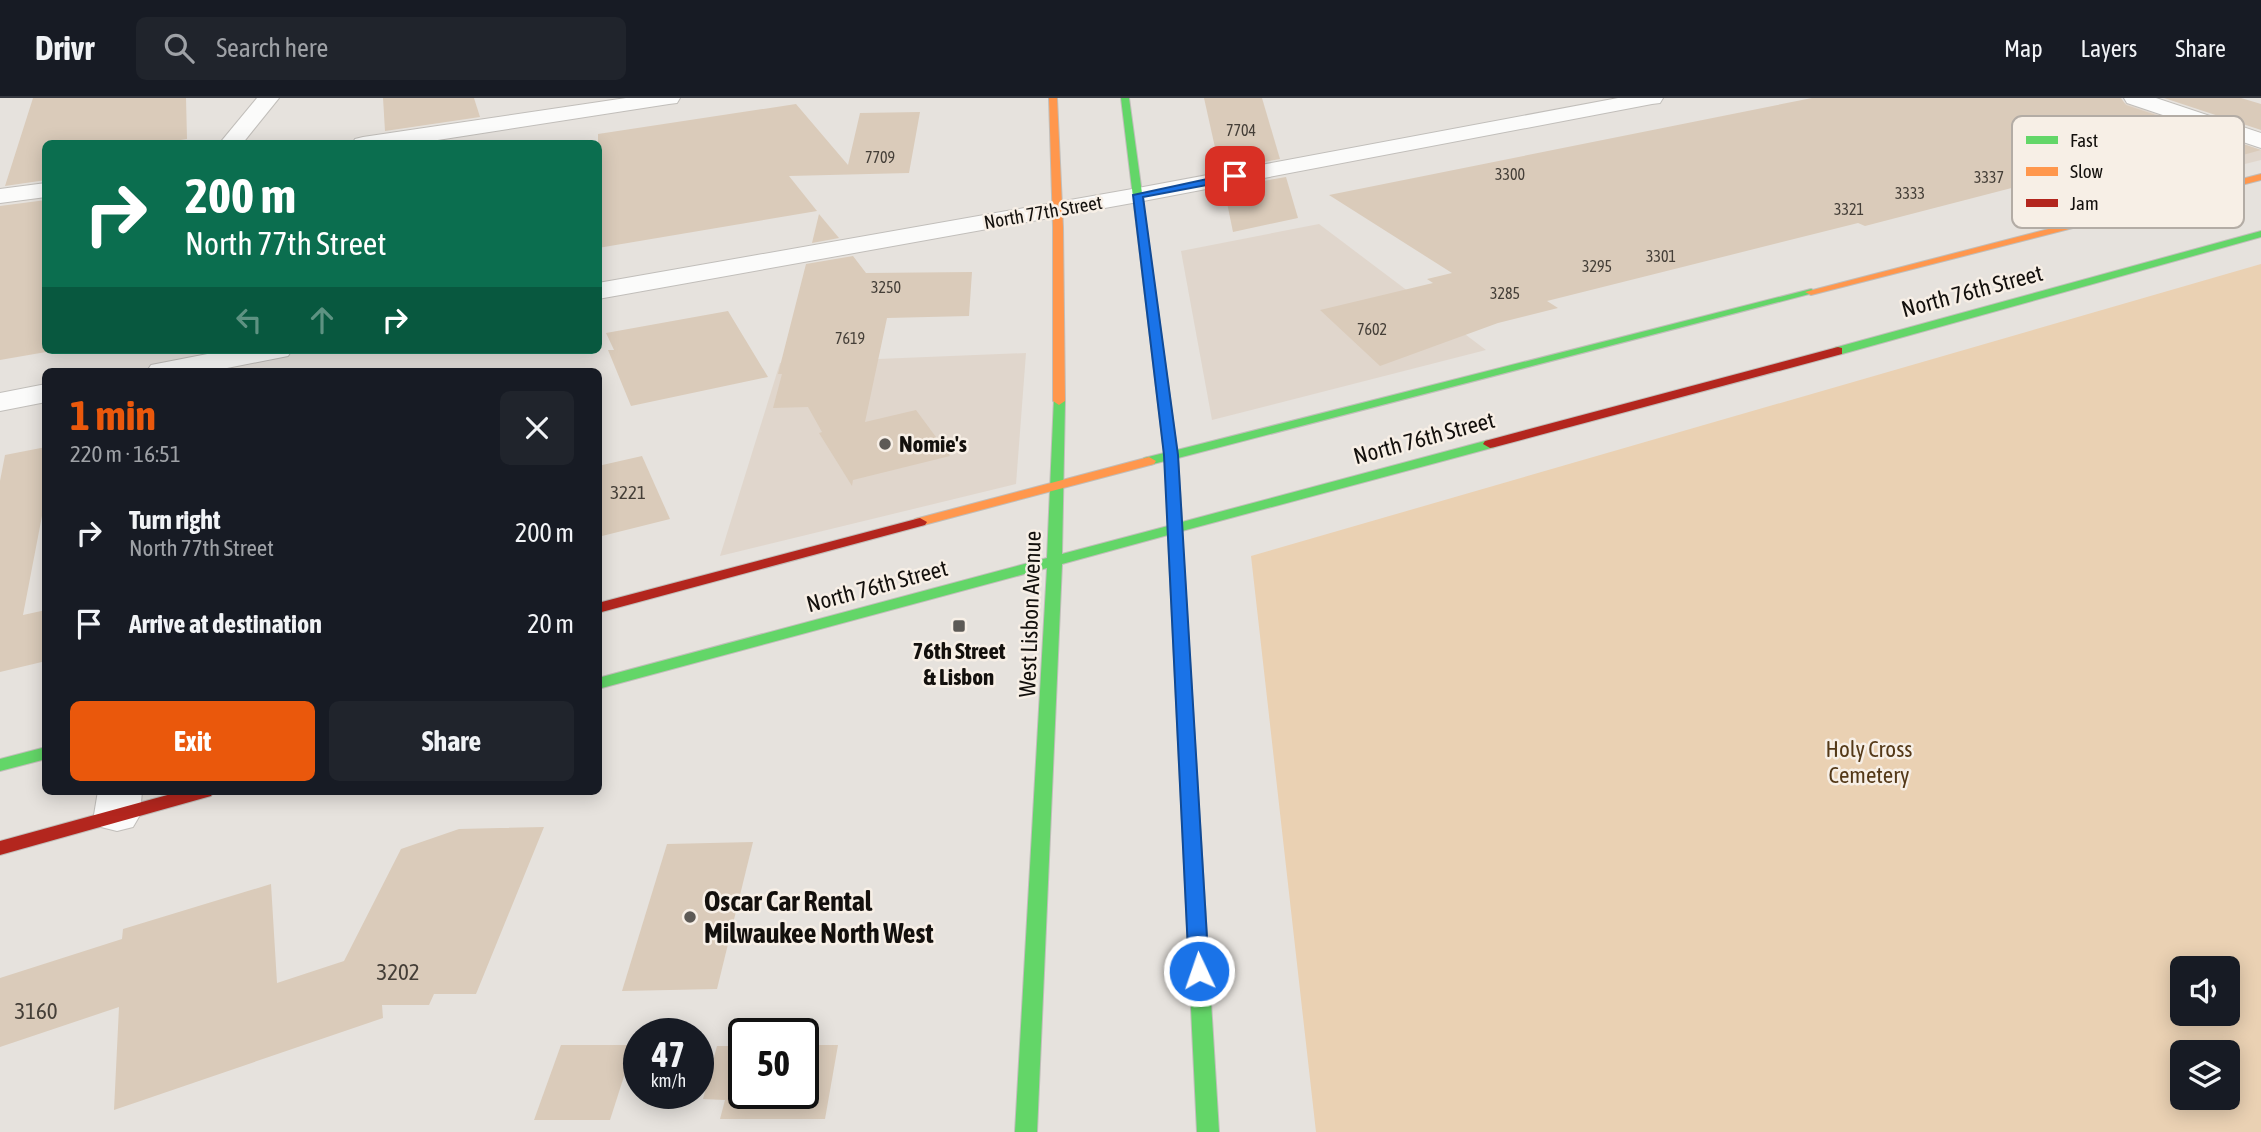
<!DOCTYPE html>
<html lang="en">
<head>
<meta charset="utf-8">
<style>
	body { margin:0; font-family:"Asap Condensed",sans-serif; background:#20242c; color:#f1f3f6; height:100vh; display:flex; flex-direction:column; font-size:26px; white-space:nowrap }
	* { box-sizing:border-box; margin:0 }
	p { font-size:23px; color:#9ea1a6 }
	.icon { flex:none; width:38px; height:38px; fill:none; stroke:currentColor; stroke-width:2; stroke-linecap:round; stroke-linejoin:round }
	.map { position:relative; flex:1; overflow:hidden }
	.panel { position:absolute; left:42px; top:270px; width:560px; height:427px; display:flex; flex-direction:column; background:#171b24; border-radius:10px; box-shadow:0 4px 18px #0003 }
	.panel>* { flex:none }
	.banner { position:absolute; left:42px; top:42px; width:560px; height:214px; border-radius:10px; box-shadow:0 4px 18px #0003; background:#0b6e4f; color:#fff; overflow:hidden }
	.fabs { position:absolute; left:2170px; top:858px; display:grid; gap:14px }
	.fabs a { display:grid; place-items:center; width:70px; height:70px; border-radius:10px; background:#171b24; box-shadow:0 4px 18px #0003; font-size:35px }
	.speed { position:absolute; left:623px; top:920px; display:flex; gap:14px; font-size:35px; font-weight:700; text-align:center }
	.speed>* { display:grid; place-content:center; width:91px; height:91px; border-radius:50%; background:#171b24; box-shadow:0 4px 18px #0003; line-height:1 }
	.speed small { font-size:18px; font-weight:400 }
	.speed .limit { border:4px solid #111; border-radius:10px; background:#fff; color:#111 }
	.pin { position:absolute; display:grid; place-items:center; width:60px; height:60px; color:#fff; margin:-30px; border-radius:14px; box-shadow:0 4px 10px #0006 }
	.me { position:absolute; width:77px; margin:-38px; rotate:357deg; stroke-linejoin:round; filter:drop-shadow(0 0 5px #0008) }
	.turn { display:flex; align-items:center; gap:24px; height:147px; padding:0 28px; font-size:32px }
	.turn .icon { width:91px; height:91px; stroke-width:2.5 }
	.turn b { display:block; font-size:49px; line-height:60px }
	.lanes { display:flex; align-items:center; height:66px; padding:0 28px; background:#0003; justify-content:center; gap:35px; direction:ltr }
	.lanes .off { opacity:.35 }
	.round { display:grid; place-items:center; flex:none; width:74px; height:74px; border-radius:10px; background:#20242c }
	.summary { display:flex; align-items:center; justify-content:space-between; height:119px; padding:0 28px }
	h1 { font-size:42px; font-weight:700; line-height:52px; color:#ea580c }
	.cta { display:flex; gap:14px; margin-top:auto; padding:14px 28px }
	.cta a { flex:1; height:80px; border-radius:10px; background:#ea580c; color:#fff; font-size:28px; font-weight:700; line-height:80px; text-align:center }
	.cta a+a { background:#20242c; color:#f1f3f6 }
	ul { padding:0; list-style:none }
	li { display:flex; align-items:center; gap:21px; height:91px; padding:0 28px }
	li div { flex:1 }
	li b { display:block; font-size:26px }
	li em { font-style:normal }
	header { display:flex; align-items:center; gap:42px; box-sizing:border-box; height:98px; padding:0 35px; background:#171b24; border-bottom:2px solid #363941 }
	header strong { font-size:33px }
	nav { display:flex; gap:38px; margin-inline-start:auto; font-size:24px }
	.search { width:490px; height:63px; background:#20242c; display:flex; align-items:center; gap:18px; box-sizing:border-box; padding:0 24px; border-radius:10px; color:#9ea1a6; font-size:26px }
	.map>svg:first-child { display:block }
	.built { fill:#e0d6cc }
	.green { fill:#ead1b3; fill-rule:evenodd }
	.building { fill:#dacbba }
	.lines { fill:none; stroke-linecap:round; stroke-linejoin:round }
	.street-casing { stroke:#c1beba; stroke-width:2 }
	.fast-casing { stroke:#c1beba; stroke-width:2 }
	.slow-casing { stroke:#c1beba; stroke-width:2 }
	.jam-casing { stroke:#c1beba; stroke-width:2 }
	.street { fill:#fbfbfa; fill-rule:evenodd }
	.fast { fill:#63d668; fill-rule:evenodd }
	.slow { fill:#ff974d; fill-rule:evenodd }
	.jam { fill:#b3261e; fill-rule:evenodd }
	.route { fill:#1a73e8; stroke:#114b97; stroke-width:2 }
	.poi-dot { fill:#5d5a56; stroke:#f7efe6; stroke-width:2.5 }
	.labels { text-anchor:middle; stroke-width:5; stroke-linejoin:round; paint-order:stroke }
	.far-number-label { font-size:16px; fill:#453f38 }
	.far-street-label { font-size:19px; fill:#13100d; stroke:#f7efe6 }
	.number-label { font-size:19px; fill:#453f38 }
	.street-label { font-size:23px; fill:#13100d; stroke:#f7efe6 }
	.poi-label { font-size:23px; font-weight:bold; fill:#13100d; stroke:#f7efe6; text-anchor:start }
	.park-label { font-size:23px; fill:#543918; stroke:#f7efe6 }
	.near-number-label { font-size:23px; fill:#453f38 }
	.near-poi-label { font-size:28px; font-weight:bold; fill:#13100d; stroke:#f7efe6; text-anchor:start }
	.key { fill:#f7efe6; stroke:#b3aca5; stroke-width:2 }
	.key-label { font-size:19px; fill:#13100d }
</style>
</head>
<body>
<header>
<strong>Drivr</strong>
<div class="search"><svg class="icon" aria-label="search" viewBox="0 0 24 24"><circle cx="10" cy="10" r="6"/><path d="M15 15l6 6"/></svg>Search here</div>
<nav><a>Map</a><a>Layers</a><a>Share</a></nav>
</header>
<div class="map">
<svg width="2261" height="1034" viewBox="0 0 2261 1034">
	<rect width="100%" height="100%" fill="#e6e2dd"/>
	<g class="built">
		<polygon points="2113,1 2261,52 2261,62 2197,78 2035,18"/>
		<polygon points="1319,126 1486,252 1212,322 1181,153"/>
		<polygon points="1026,255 1016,386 720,458 780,265"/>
	</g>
	<path class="green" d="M 2261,166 L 2261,1034 L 1316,1034 L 1251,458 ZM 2182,870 L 2228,870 L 2228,915 L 2182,915 ZM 2182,954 L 2228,954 L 2228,999 L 2182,999 Z"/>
	<g class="building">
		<polygon points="33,0 186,0 187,41 155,46 46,46 46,82 5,88"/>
		<polygon points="383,0 474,0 480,19 385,33"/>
		<polygon points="1204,0 1262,0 1280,61 1220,72"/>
		<polygon points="1812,0 2121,0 2126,7 2261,52 2203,68 2164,54 2027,86 1865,128 1858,125 1547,203 1558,210 1498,225 1380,268 1320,212 1433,185 1427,181 1452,175 1329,97"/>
		<polygon points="2164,0 2241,0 2261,6 2261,32"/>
		<polygon points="796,6 848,67 860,15 920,14 909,75 789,78 817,113 598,150 598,36"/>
		<polygon points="1286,79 1298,120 1233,134 1224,90"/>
		<polygon points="46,102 46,254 0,262 0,108"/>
		<polygon points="819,116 839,140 812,145"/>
		<polygon points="853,158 866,175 972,174 969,218 887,220 865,324 916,312 950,358 853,382 852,388 819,335 822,334 808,309 773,310 782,276 778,276 806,166"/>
		<polygon points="728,213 768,279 631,308 608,252 614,252 606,235"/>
		<polygon points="46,349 46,397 23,517 46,512 46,563 0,574 0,383 5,357"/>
		<polygon points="642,358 670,421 598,439 598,368"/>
		<polygon points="544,729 476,896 434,896 429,907 382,907 383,920 114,1012 119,909 0,949 0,880 122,841 123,831 271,786 277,885 344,863 401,751 459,731"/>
		<polygon points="753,744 717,891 622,893 667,746"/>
		<polygon points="561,947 634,947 610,1022 534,1022"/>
		<polygon points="803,947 838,947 825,1021 720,1021 725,1002 703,1001 717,948 744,948 744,996 803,996"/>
	</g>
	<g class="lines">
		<g class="street-casing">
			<g id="street">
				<polygon points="257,0 279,0 242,46 219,46"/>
				<polygon points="626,0 680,0 677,5 669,6 412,46 352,46 355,41 363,39"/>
				<polygon points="1618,0 1663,0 1660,5 1652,6 1138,104 598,201 598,185 1138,90"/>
				<polygon points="2124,0 2156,0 2261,35 2261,50 2127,5"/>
				<polygon points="46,85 46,99 0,105 0,91"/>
				<polygon points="228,252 292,252 288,258 212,273 147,273 151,267"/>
				<polygon points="46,286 46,304 0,313 0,295"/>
				<polygon points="98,693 142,693 140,717 133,729 117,733 101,729 94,717"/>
			</g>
		</g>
		<g class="fast-casing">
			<g id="fast">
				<polygon points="1121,0 1129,0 1177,352 1811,191 1817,194 1178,360 1182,424 1485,343 1490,342 1497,346 1495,349 1182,433 1219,1034 1197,1034 1168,437 1062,466 1037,1034 1015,1034 1047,470 598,591 598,580 1047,460 1054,300 1064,300 1065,303 1062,456 1168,428 1165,363 1149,367 1142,363 1144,360 1164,355"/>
				<polygon points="2261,133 2261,139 1842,256 1834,256 1832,253 1834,250"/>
				<polygon points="46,649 46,661 0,673 0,661"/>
			</g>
		</g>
		<g class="slow-casing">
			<g id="slow">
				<polygon points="1049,0 1057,0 1063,129 1065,303 1059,307 1053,303 1053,129"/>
				<polygon points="2261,76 2261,82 1811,197 1805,194"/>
				<polygon points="1149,359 1156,363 1154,366 920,428 913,424 915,421"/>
			</g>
		</g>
		<g class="jam-casing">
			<g id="jam">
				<polygon points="1838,249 1842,250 1842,256 1495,349 1490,350 1483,346 1485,343"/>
				<polygon points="920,420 927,424 925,427 598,515 598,505"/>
				<polygon points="182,693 214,693 211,698 0,757 0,743"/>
			</g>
		</g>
		<use href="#street" class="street"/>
		<use href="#fast" class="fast"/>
		<use href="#slow" class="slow"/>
		<use href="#jam" class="jam"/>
	</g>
	<polygon class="route" points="1235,75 1239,76 1239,81 1143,99 1178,357 1209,873 1206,879 1199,881 1192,879 1189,873 1164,357 1133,97"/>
	<g class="poi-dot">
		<circle cx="885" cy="346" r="7"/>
		<rect x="952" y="521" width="14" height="14" rx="3.5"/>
		<circle cx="690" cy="819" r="7"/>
	</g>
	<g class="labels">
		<g class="far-number-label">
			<text x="1241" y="38">7704</text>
			<text x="880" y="65">7709</text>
			<text x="1510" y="82">3300</text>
			<text x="1989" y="85">3337</text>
			<text x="1910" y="101">3333</text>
			<text x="1849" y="117">3321</text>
			<text x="1661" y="164">3301</text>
			<text x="1597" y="174">3295</text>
			<text x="886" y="195">3250</text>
			<text x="1505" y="201">3285</text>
			<text x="1372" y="237">7602</text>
			<text x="850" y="246">7619</text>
		</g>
		<g class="far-street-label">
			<text transform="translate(1043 114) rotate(-10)" y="7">North 77th Street</text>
		</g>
		<g class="number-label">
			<text x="628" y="401">3221</text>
		</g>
		<g class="street-label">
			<text transform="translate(1972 193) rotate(-15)" y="8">North 76th Street</text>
			<text transform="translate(1424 340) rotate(-15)" y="8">North 76th Street</text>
			<text transform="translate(877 488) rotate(-15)" y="8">North 76th Street</text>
			<text transform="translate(1030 516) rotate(-88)" y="8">West Lisbon Avenue</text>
		</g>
		<g class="poi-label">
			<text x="899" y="354">Nomie's</text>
			<text x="959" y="561" text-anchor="middle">76th Street<tspan x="959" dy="26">&amp; Lisbon</tspan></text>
		</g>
		<g class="park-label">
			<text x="1869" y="659">Holy Cross<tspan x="1869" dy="26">Cemetery</tspan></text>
		</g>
		<g class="near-number-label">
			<text x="398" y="882">3202</text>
			<text x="36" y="921">3160</text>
		</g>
		<g class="near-poi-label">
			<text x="704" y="813">Oscar Car Rental<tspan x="704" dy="32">Milwaukee North West</tspan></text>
		</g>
	</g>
	<rect x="2012" y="18" width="232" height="112" rx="10" class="key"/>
	<rect x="2026" y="38" width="32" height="8" fill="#63d668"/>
	<rect x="2026" y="69" width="32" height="9" fill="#ff974d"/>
	<rect x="2026" y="101" width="32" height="8" fill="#b3261e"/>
	<g class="key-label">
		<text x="2070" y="49">Fast</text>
		<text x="2070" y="80">Slow</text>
		<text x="2070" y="112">Jam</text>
	</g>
</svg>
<div class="fabs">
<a><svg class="icon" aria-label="sound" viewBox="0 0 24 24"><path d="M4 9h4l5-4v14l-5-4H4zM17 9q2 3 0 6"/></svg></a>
<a><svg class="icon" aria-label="layers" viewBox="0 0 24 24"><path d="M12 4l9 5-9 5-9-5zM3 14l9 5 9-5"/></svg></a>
</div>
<div class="speed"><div>47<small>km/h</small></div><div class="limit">50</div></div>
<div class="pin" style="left:1235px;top:78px;background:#d93025"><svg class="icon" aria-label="arrive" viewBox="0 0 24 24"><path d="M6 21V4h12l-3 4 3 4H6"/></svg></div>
<svg class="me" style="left:1199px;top:873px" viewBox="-20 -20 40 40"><circle r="17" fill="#1a73e8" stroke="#fff" stroke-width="3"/><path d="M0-11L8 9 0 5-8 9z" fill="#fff"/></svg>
<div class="banner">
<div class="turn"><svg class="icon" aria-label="right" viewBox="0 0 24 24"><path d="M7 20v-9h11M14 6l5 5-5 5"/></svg><div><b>200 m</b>North 77th Street</div></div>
<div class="lanes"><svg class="icon off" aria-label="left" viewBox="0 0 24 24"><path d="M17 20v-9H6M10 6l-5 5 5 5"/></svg><svg class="icon off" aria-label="ahead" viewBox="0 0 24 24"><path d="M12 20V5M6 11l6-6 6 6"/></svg><svg class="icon" aria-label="right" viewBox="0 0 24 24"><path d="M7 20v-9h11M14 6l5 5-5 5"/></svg></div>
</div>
<section class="panel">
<div class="summary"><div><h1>1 min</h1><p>220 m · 16:51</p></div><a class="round"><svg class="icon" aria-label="close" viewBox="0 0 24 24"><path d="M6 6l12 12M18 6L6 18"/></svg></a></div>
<ul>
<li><svg class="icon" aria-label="right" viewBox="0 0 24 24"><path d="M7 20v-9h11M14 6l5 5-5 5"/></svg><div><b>Turn right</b><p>North 77th Street</p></div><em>200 m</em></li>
<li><svg class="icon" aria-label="arrive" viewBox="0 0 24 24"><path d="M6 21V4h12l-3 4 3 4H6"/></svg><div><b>Arrive at destination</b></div><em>20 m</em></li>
</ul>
<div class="cta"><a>Exit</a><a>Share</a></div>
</section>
</div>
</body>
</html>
